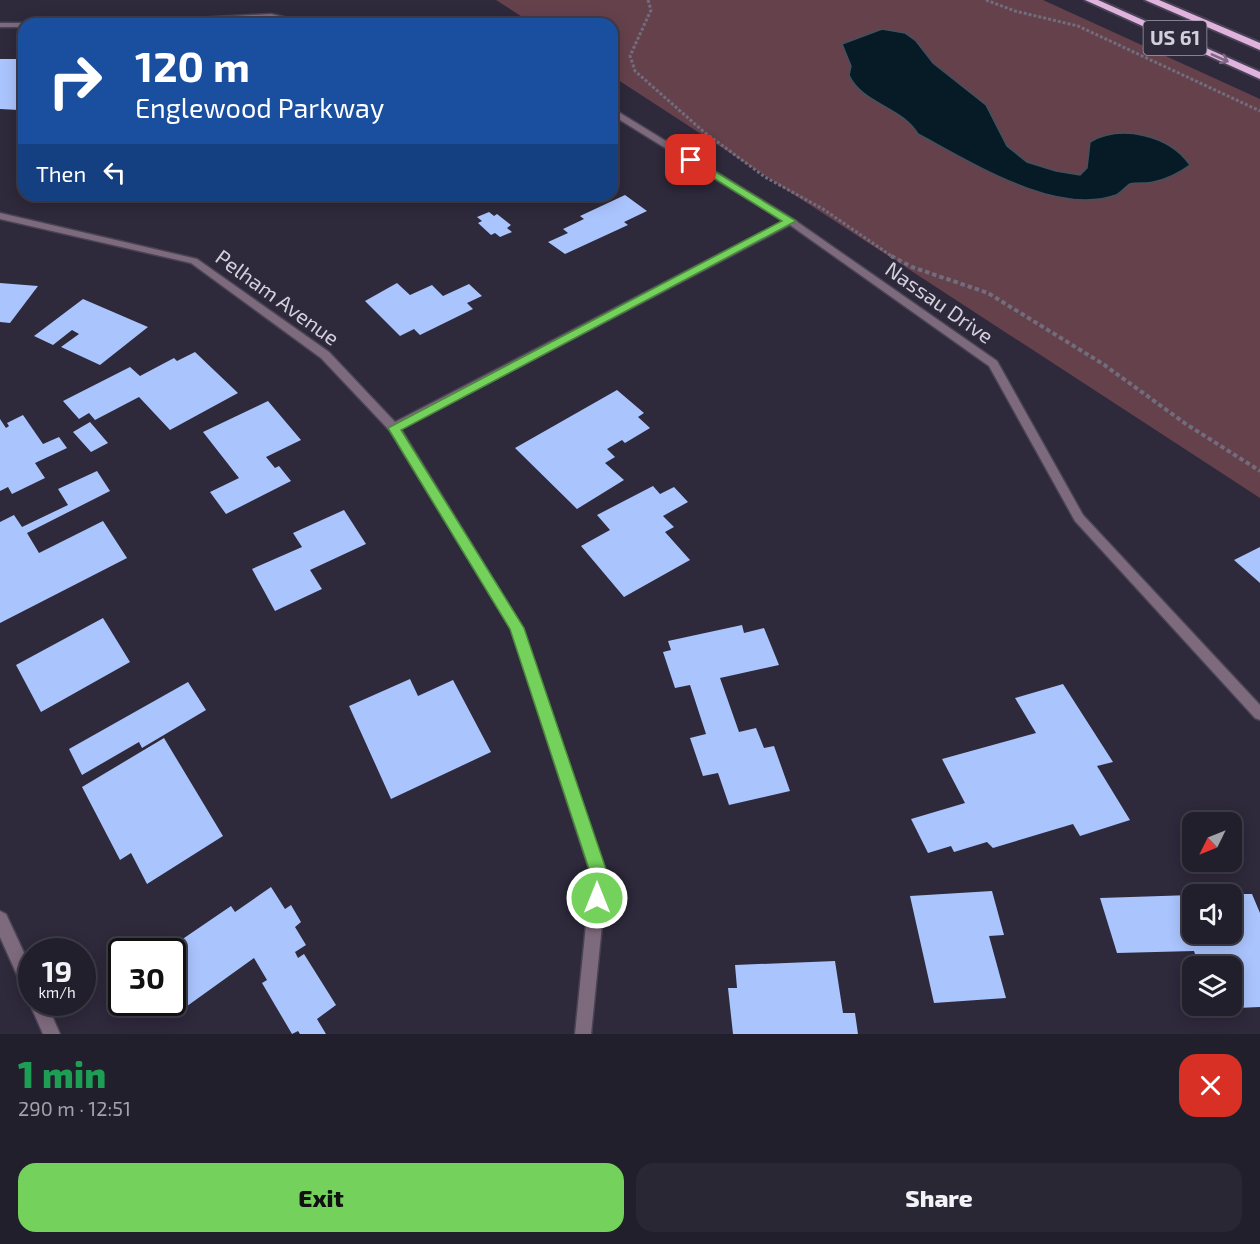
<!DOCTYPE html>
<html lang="en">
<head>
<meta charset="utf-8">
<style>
	body { margin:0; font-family:"Exo 2",sans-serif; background:#2a2734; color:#f1f3f6; height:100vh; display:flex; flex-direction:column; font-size:22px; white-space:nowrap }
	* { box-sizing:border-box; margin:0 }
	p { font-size:20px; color:#a2a2a9 }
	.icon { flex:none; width:33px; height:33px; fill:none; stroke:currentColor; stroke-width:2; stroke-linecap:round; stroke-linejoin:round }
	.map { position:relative; height:1034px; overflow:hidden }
	.drawer { display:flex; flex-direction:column; background:#221f2c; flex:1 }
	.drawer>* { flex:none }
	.top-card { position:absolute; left:18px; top:18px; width:600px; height:183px; border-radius:18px; box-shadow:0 3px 15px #0003,0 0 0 2px #3f3d48; background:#1a4fa0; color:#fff; overflow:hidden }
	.needle { width:39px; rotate:227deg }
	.fabs { position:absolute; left:1182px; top:812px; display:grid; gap:12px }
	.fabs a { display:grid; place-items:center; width:60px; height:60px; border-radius:12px; background:#221f2c; box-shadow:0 3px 15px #0003,0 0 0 2px #3f3d48; font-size:30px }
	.speed { position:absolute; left:18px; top:938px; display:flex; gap:12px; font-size:30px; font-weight:700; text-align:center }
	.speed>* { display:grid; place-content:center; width:78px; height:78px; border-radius:50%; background:#221f2c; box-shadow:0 3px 15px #0003,0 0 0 2px #3f3d48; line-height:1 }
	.speed small { font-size:15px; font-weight:400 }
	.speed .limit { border:3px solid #111; border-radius:9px; background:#fff; color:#111 }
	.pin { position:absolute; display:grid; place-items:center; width:51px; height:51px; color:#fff; margin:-26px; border-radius:12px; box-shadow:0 3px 9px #0006 }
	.me { position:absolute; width:66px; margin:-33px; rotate:0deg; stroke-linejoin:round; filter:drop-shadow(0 0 4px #0008) }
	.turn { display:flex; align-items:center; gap:21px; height:126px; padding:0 18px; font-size:27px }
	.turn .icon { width:78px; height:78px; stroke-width:2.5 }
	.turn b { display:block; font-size:42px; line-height:51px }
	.then { display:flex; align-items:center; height:57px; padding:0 18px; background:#0003; gap:12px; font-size:22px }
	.round { display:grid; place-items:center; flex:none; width:63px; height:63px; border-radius:18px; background:#2a2734 }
	.overview { display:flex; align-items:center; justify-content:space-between; height:102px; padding:0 18px }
	h1 { font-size:36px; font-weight:800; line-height:45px; color:#1e9e55 }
	.action { display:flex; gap:12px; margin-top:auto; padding:12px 18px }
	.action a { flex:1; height:69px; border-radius:18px; background:#74d25c; color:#111; font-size:24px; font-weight:800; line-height:69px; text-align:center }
	.action a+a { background:#2a2734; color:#f1f3f6 }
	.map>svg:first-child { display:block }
	.green { fill:#65414c }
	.water { fill:#061b25; stroke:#44515c; stroke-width:1.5 }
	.building { fill:#aac4fd }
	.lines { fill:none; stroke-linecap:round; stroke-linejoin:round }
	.minor-casing { stroke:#484455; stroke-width:3 }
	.trunk-casing { stroke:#484455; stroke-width:4 }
	.path-far1 { stroke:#716d7d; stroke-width:3; stroke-dasharray:3 2; stroke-linecap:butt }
	.path { stroke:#716d7d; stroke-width:4; stroke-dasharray:4.5 3; stroke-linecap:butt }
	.minor { fill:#7e6a7d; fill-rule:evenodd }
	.trunk { fill:#e0b2de; fill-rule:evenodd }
	.oneway { stroke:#7e6784 }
	.route { fill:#74d25c; stroke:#4b883c; stroke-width:1.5 }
	.labels { text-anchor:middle; stroke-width:6; stroke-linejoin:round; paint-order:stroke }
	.shield { fill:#2e293b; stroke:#a29eac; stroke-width:1.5 }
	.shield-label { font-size:20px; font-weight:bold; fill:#d3d0dc }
	.street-label { font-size:21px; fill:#d3d0dc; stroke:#2e293b }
</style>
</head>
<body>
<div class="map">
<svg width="1260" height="1034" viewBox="0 0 1260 1034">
	<rect width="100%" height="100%" fill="#2e293b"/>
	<polygon class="green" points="496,0 1043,0 1260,99 1260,498 612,76 612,24 533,24"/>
	<path class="water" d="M 882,29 L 905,33 L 916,41 L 933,63 L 986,105 L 1007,146 L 1027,162 L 1056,171 L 1080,175 L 1087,168 L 1090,142 C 1121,124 1169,135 1190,165 C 1179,173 1167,179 1153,182 C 1146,184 1137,182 1130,184 C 1125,187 1121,193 1116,195 C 1056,217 969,161 918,134 C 901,106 862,104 849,75 L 851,66 L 842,44 Z"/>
	<g class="building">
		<polygon points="509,18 520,24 493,24"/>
		<polygon points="24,56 24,102 19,110 0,109 0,59 21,59"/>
		<polygon points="625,195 647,211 624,222 628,225 565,254 548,242 568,233 563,229 584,219 580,216"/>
		<polygon points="489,212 494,216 497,214 511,225 507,228 512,232 500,237 495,233 491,235 478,223 482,221 477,217"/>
		<polygon points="0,283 38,286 10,323 0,322"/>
		<polygon points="397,283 410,295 432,285 443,296 469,284 482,296 467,303 473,309 420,335 414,329 400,336 365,301"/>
		<polygon points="83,299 148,327 100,365 61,347 79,334 72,330 53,345 34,336"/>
		<polygon points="195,352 238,393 170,430 139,397 95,420 89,413 79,419 63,401 130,367 140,376 174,358 177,361"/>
		<polygon points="617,390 644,413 638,417 650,428 625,443 622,440 607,449 615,457 605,463 624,480 577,509 515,448"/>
		<polygon points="268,401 301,440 266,457 275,468 279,466 291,481 226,514 210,492 239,478 203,432"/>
		<polygon points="23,415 43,444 59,437 67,448 35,463 45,478 12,494 8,487 0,491 0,419 6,428 9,426 7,423"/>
		<polygon points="90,422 108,443 91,452 73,432"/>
		<polygon points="97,471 110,491 27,533 39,553 103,521 127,558 0,623 0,522 14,515 22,527 68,505 58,489"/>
		<polygon points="653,486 660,494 674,487 688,502 663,516 674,527 665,532 690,560 624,597 581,546 610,530 597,515"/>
		<polygon points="344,510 366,544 310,570 322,589 275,611 252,569 302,547 293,533"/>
		<polygon points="1260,547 1260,583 1234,560"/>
		<polygon points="103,618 130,662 41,712 16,665"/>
		<polygon points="742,625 744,633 764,628 779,665 720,678 739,732 756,728 764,748 774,746 790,791 729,805 718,773 703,776 690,738 706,734 690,685 675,688 663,652 671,650 668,641"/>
		<polygon points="410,679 418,696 453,680 491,752 391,799 349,706"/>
		<polygon points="188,682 206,710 142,748 139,742 82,775 69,749"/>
		<polygon points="1063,684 1113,762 1097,766 1130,820 1080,836 1073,824 993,848 987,842 954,852 951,846 928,853 911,819 965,803 942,759 1036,733 1015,698"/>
		<polygon points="164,738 223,836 147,884 131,853 120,860 82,787"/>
		<polygon points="271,887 285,909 291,905 301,922 295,927 306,945 295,952 298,958 304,954 336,1005 317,1019 326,1034 300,1034 298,1031 292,1034 262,983 267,980 254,958 183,1009 172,989 172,951 165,951 231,906 235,912"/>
		<polygon points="992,891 1004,935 989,936 1006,998 934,1003 910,896"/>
		<polygon points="1232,894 1252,894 1260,913 1260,1007 1214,1009 1212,1005 1232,1005 1232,966 1199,966 1194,951 1117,953 1100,898 1192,895 1192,933 1232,933"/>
		<polygon points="835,961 843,1013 855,1013 858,1034 733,1034 728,988 737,988 735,965"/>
	</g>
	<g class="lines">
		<g class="minor-casing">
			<g id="minor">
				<polygon points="271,14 313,24 298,24 271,18 168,24 123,24 127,22"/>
				<polygon points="0,23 24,23 27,24 24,24 24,27 0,27"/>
				<polygon points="612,108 793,219 997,361 1083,515 1260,705 1260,720 1255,718 1075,521 989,366 790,225 401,429 523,628 607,875 591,1034 575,1034 591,875 511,629 390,431 321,358 191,263 0,219 0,213 197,259 329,352 395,422 783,221 612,115"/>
				<polygon points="0,911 6,914 32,970 32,1002 46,1002 60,1034 43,1034 29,1002 31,997 26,995 0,937"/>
			</g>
		</g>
		<g class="trunk-casing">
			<g id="trunk">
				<polygon points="1085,0 1098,0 1260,72 1260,79"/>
				<polygon points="1145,0 1159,0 1260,43 1260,50"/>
			</g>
		</g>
		<g class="path-far1">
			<polyline points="648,0 651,10 630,56 635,71 704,132 765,177 823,209 893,257"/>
			<polyline points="986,0 1015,11 1078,26 1260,111"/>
		</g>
		<polyline class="path" points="891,256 912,267 988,293 1103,364 1186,424 1260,471"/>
		<use href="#minor" class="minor"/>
		<use href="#trunk" class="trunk"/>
	</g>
	<defs><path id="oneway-shaft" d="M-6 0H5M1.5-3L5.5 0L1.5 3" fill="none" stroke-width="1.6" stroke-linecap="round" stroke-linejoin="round" transform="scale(1.5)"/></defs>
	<use class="oneway" href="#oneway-shaft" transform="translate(1220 58) rotate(24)"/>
	<polygon class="route" points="691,157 796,221 401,430 524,628 608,875 603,904 597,906 591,904 588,898 591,875 510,629 388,428 782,221 688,162 686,160"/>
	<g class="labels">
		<rect class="shield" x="1143.5" y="21" width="63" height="34" rx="4.5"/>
		<g class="shield-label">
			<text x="1175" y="45">US 61</text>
		</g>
		<g class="street-label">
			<text transform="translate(277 298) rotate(36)" y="7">Pelham Avenue</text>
			<text transform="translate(939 303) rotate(35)" y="7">Nassau Drive</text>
		</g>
	</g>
</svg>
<div class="fabs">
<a><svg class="needle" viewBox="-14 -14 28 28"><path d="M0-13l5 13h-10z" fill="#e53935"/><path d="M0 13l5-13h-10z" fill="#a2a2a9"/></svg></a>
<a><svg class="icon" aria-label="sound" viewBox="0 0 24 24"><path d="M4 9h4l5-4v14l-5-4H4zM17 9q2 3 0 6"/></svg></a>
<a><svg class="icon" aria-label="layers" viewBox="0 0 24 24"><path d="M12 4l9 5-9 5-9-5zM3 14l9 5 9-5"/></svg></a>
</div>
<div class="speed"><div>19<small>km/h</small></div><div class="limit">30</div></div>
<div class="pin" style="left:691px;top:160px;background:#d93025"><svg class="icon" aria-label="arrive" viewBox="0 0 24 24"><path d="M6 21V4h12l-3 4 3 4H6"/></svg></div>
<svg class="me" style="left:597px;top:898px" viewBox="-20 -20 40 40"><circle r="17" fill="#74d25c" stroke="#fff" stroke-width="3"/><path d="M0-11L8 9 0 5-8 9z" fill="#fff"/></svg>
<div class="top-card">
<div class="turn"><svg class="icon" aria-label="right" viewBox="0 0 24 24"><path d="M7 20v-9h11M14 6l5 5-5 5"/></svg><div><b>120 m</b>Englewood Parkway</div></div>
<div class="then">Then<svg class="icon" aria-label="left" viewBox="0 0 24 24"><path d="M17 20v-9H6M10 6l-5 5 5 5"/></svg></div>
</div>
</div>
<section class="drawer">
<div class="overview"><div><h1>1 min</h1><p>290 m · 12:51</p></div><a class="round" style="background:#d93025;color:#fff"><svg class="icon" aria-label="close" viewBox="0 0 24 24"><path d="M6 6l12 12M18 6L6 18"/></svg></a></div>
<div class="action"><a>Exit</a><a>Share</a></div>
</section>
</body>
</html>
